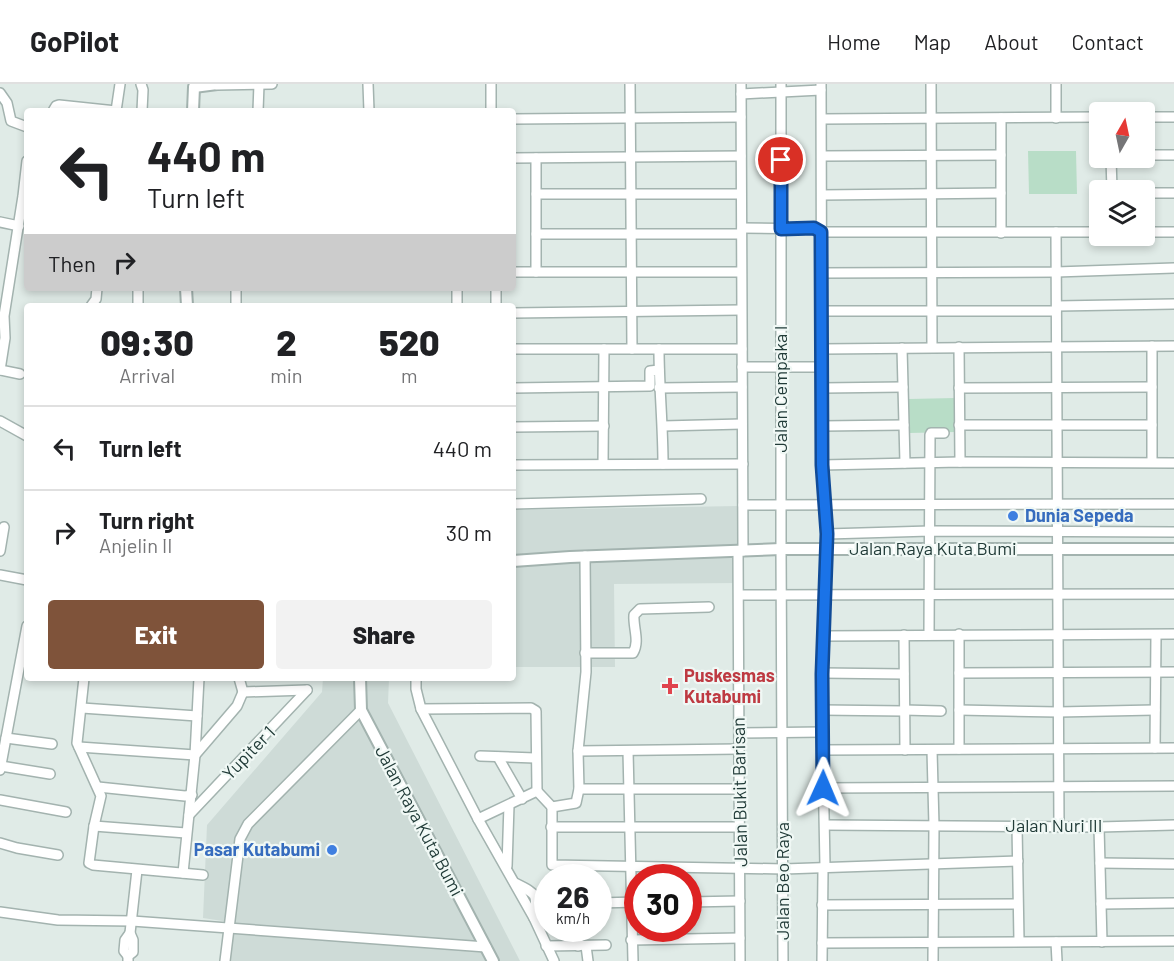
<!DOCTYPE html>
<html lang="en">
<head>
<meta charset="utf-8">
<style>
	body { margin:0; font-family:Barlow,sans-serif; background:#f2f2f2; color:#202124; height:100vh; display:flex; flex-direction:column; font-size:22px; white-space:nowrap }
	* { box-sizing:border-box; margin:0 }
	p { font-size:20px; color:#757577 }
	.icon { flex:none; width:33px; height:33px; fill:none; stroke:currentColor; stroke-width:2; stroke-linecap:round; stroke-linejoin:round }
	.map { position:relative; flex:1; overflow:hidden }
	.side { position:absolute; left:24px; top:219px; width:492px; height:378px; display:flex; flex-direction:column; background:#fff; border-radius:6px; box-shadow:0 3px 9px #0003 }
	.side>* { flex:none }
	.banner { position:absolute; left:24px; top:24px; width:492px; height:183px; border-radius:6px; box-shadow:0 3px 9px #0003; background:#fff; color:#202124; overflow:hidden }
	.needle { width:39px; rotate:9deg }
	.buttons { position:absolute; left:1089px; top:18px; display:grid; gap:12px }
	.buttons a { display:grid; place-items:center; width:66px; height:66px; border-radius:6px; background:#fff; box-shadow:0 3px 9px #0003; font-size:30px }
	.speed { position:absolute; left:534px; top:780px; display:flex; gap:12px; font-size:30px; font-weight:700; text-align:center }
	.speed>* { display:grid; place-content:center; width:78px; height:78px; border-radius:50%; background:#fff; box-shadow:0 3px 9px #0003; line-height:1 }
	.speed small { font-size:15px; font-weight:400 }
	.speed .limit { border:9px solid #d22; background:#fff; color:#111 }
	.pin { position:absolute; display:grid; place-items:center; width:51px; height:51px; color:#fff; margin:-26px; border:3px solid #fff; border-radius:50%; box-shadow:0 2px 6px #0007 }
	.me { position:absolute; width:66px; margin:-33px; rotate:1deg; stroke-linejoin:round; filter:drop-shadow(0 0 4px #0008) }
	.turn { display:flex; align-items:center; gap:21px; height:126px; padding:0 24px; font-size:27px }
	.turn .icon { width:78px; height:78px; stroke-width:2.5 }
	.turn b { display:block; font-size:42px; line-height:51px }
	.then { display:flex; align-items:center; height:57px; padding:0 24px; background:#0003; gap:12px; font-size:22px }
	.eta { display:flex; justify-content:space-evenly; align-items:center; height:102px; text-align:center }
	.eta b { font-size:36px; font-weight:800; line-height:42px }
	.cta { display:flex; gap:12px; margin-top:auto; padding:12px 24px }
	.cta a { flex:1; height:69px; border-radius:6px; background:#7f533a; color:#fff; font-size:24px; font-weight:800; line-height:69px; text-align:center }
	.cta a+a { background:#f2f2f2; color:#202124 }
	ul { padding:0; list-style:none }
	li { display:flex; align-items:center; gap:18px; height:84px; padding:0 24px; border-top:2px solid #e0e0e0 }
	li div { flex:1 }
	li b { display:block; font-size:22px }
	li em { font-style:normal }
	header { display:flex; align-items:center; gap:36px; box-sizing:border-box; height:84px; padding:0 30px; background:#fff; border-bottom:2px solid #e0e0e0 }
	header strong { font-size:28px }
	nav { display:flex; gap:33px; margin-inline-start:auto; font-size:21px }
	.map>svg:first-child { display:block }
	.built { fill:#cedbd7 }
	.green { fill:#b8ddc7 }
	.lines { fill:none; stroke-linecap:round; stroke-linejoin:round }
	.minor-casing { stroke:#a3b3af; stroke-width:12 }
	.tertiary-casing { stroke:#a3b3af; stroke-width:14 }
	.minor { stroke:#fff; stroke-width:9 }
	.tertiary { stroke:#fff; stroke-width:10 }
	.route-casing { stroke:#114b97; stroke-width:15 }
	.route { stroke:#1a73e8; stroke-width:10 }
	.shop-dot { fill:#3f7fe0; stroke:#f0f8f5; stroke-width:2 }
	.health-dot { fill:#e0444e; stroke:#f0f8f5; stroke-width:2 }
	.labels { text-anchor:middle; stroke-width:4.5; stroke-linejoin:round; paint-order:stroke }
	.street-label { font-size:18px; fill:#213b38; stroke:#f0f8f5 }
	.shop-label { font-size:18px; font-weight:bold; fill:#366cbe; stroke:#f0f8f5; text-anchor:start }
	.health-label { font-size:18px; font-weight:bold; fill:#be3a42; stroke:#f0f8f5; text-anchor:start }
</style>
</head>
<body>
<header>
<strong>GoPilot</strong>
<nav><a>Home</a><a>Map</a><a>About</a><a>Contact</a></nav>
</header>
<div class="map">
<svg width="1174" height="877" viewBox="0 0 1174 877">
	<rect width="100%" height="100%" fill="#e0ebe7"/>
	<g class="built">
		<polygon points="738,422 739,499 614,500 615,583 513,583 513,426"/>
		<polygon points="323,594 389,594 388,619 520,877 227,877 229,838 203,834 207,741 322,608"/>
	</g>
	<g class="green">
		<polygon points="1028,67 1076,67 1077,110 1029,110"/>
		<polygon points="955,314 955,348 909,349 909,315"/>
	</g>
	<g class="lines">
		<g class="minor-casing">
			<g id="minor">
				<polyline points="141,0 143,6 142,27"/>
				<polyline points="368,0 369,27"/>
				<polyline points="491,0 491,27"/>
				<polyline points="630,0 632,265"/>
				<polyline points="741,0 743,467"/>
				<polyline points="781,0 781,465 783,877"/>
				<polyline points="821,0 822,381 827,450 822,626 825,782 823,786 822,877"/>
				<polyline points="931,0 932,263"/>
				<polyline points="217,1 272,0"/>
				<polyline points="0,9 7,19 11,37 27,43"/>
				<polyline points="741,10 821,6"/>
				<polyline points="53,27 56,22 59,21 116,27 120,0"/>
				<polyline points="258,27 259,0"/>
				<polyline points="1144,33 1174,33"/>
				<polyline points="1001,34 1001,149"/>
				<polyline points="1056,34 1056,0"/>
				<polyline points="513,35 741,33"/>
				<polyline points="822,35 1100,33"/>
				<polyline points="1144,71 1174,71"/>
				<polyline points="822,72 1001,71"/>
				<polyline points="513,74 741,72"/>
				<polyline points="536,74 536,188"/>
				<polyline points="1111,74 1112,106"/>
				<polyline points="1144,109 1174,109"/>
				<polyline points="536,110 741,110"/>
				<polyline points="822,111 1001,109"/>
				<polyline points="0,138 19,142"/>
				<polyline points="742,144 814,145 821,148 1100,148"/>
				<polyline points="1056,148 1059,742"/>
				<polyline points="1144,148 1174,148"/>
				<polyline points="536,150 741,150"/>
				<polyline points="513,188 741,188"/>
				<polyline points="821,189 1056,188 1174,184"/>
				<polyline points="236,204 236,222"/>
				<polyline points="457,207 457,222"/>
				<polyline points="91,222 96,215 97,204"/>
				<polyline points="138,222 138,204"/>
				<polyline points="496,222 496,204"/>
				<polyline points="1057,222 1174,220"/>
				<polyline points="822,227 1056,227"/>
				<polyline points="513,229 741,226"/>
				<polyline points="1152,262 1152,378"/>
				<polyline points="959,263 960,378"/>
				<polyline points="902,264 905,379"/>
				<polyline points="513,265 742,265"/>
				<path d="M 659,265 C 659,303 663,341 663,380"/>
				<polyline points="822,265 1174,262"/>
				<polyline points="742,283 822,283"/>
				<polyline points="0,286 5,254 4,232 23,112 27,77"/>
				<polyline points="0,286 20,290"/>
				<polyline points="513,304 650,302 650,287 659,286"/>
				<polyline points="659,304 742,303"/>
				<polyline points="823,304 903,303"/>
				<polyline points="959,304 1152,303"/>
				<polyline points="0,337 27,352"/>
				<polyline points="959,341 1152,341"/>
				<polyline points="663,342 742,340"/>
				<polyline points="822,342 904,341"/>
				<polyline points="513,343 604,342"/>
				<polyline points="603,380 604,265"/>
				<polyline points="513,381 743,380"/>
				<polyline points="822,381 960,378 1174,379"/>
				<polyline points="513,420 701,415"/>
				<polyline points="743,421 1174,420"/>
				<polyline points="827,450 930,447 1174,448"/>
				<polyline points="0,467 4,443"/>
				<polyline points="738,467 740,877"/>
				<polyline points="585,472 586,588 578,667 579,705 576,719 552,723 552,781 784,785 1018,777"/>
				<polyline points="0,491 27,496"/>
				<polyline points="739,511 1174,510"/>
				<polyline points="904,551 905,666"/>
				<polyline points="929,551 930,351 931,349 944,349"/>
				<polyline points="823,552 1174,550"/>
				<path d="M 585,569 L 633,569 C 640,557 633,544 634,531 L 640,525 L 709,523"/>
				<polyline points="822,589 904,590"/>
				<polyline points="959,589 1174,588"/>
				<polyline points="84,594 77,659 101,712 94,742 89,779 93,781 203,791"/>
				<polyline points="239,594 243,608"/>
				<polyline points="416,594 416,605 421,625 478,735 534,834 554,877"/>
				<polyline points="243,608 307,606"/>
				<polyline points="82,624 197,632"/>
				<polyline points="421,625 531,624 536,627 537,707 478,735"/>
				<polyline points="822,626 904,627"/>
				<polyline points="904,626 941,627"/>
				<polyline points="959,626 1058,628 1155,626"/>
				<polyline points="739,649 823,648"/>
				<polyline points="6,654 52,660"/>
				<polyline points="79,663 195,671 237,622 243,608"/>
				<polyline points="1155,664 1156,551"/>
				<polyline points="959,665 959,550"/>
				<polyline points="823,666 1174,664"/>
				<polyline points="932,666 934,742 933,877"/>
				<polyline points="578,667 739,665"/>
				<polyline points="628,667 633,877"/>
				<polyline points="480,672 535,674"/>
				<polyline points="498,673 522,715"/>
				<polyline points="1,682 50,690"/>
				<polyline points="0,686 27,542"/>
				<polyline points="98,703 185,712 192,711"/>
				<polyline points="823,704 1174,702"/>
				<polyline points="579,705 740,705"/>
				<polyline points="537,707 552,723"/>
				<polyline points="0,716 66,728"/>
				<polyline points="189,731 307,606"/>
				<polyline points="825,741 1099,743 1174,741"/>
				<polyline points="94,742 186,749"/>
				<polyline points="1017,742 1019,857"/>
				<polyline points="551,743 740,743"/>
				<polyline points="1099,743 1102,858"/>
				<polyline points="0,759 17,764 58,771"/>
				<polyline points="1100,779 1174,780"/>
				<polyline points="507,782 509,721"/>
				<polyline points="183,789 195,671 199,594"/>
				<path d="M 515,799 C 537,810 538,810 534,834"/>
				<polyline points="688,818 740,817"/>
				<polyline points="598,819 638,818"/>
				<polyline points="1101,820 1174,819"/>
				<polyline points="822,821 1017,820"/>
				<polyline points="0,828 58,836 132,837 486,863"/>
				<polyline points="631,856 740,854"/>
				<polyline points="1056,858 1057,877"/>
				<polyline points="822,859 1174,857"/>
				<polyline points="546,862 606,861"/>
				<polyline points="578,862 578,844"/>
				<polyline points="586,862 588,877"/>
				<polyline points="128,872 124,867 125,856 130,849"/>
				<polyline points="128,877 128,872 133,868 133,856 130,849 137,786"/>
				<polyline points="225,877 240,755 248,740 361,626"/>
			</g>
		</g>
		<g class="tertiary-casing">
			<g id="tertiary">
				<polyline points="193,27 194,3 217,0"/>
				<polyline points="186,204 187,222"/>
				<polyline points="513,477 570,473 781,465 1174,465"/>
				<polyline points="360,594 361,626 493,877"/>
			</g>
		</g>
		<use href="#minor" class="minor"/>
		<use href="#tertiary" class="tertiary"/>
	</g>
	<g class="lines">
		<g class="route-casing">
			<polyline id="route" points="781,76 781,145 814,144 821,148 822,381 827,450 822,590 823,704"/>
		</g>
		<use href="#route" class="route"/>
	</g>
	<g class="shop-dot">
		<circle cx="1013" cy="432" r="6"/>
		<circle cx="332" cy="766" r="6"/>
	</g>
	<path class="health-dot" d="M667 593h6v6h6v6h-6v6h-6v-6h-6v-6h6z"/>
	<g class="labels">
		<g class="street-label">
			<text transform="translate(781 305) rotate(-90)" y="6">Jalan Cempaka I</text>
			<text x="933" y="471">Jalan Raya Kuta Bumi</text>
			<text transform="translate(249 669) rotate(-46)" y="6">Yupiter 1</text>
			<text transform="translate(740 708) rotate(-91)" y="6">Jalan Bukit Barisan</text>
			<text transform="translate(419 737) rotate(62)" y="6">Jalan Raya Kuta Bumi</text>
			<text x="1054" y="748">Jalan Nuri III</text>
			<text transform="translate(783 797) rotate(-90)" y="6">Jalan Beo Raya</text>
		</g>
		<g class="shop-label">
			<text x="1025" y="438">Dunia Sepeda</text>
			<text x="320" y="772" text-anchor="end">Pasar Kutabumi</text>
		</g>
		<g class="health-label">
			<text x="684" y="598">Puskesmas<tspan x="684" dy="21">Kutabumi</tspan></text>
		</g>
	</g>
</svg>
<div class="buttons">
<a><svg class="needle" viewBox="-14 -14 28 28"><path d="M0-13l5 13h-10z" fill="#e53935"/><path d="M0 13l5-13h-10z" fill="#757577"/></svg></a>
<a><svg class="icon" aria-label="layers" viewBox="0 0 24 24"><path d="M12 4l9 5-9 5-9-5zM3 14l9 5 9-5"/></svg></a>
</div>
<div class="speed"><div>26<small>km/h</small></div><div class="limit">30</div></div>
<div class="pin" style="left:781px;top:76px;background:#d93025"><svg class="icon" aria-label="arrive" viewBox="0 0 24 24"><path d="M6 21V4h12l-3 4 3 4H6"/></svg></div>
<svg class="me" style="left:823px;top:704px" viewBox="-20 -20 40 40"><path d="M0-17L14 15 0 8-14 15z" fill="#1a73e8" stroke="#fff" stroke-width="4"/></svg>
<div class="banner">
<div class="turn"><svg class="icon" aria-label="left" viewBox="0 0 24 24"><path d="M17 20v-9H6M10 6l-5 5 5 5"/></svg><div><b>440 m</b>Turn left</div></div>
<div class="then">Then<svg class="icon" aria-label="right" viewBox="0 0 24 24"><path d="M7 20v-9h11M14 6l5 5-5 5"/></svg></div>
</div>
<section class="side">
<div class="eta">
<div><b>09:30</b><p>Arrival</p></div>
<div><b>2</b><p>min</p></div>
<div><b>520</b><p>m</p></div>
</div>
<ul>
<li><svg class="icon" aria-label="left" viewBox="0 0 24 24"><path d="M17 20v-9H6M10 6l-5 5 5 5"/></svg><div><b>Turn left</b></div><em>440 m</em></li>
<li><svg class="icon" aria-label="right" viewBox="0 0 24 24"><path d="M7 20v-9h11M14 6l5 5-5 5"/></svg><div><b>Turn right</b><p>Anjelin II</p></div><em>30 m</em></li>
</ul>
<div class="cta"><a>Exit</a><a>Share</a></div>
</section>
</div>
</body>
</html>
